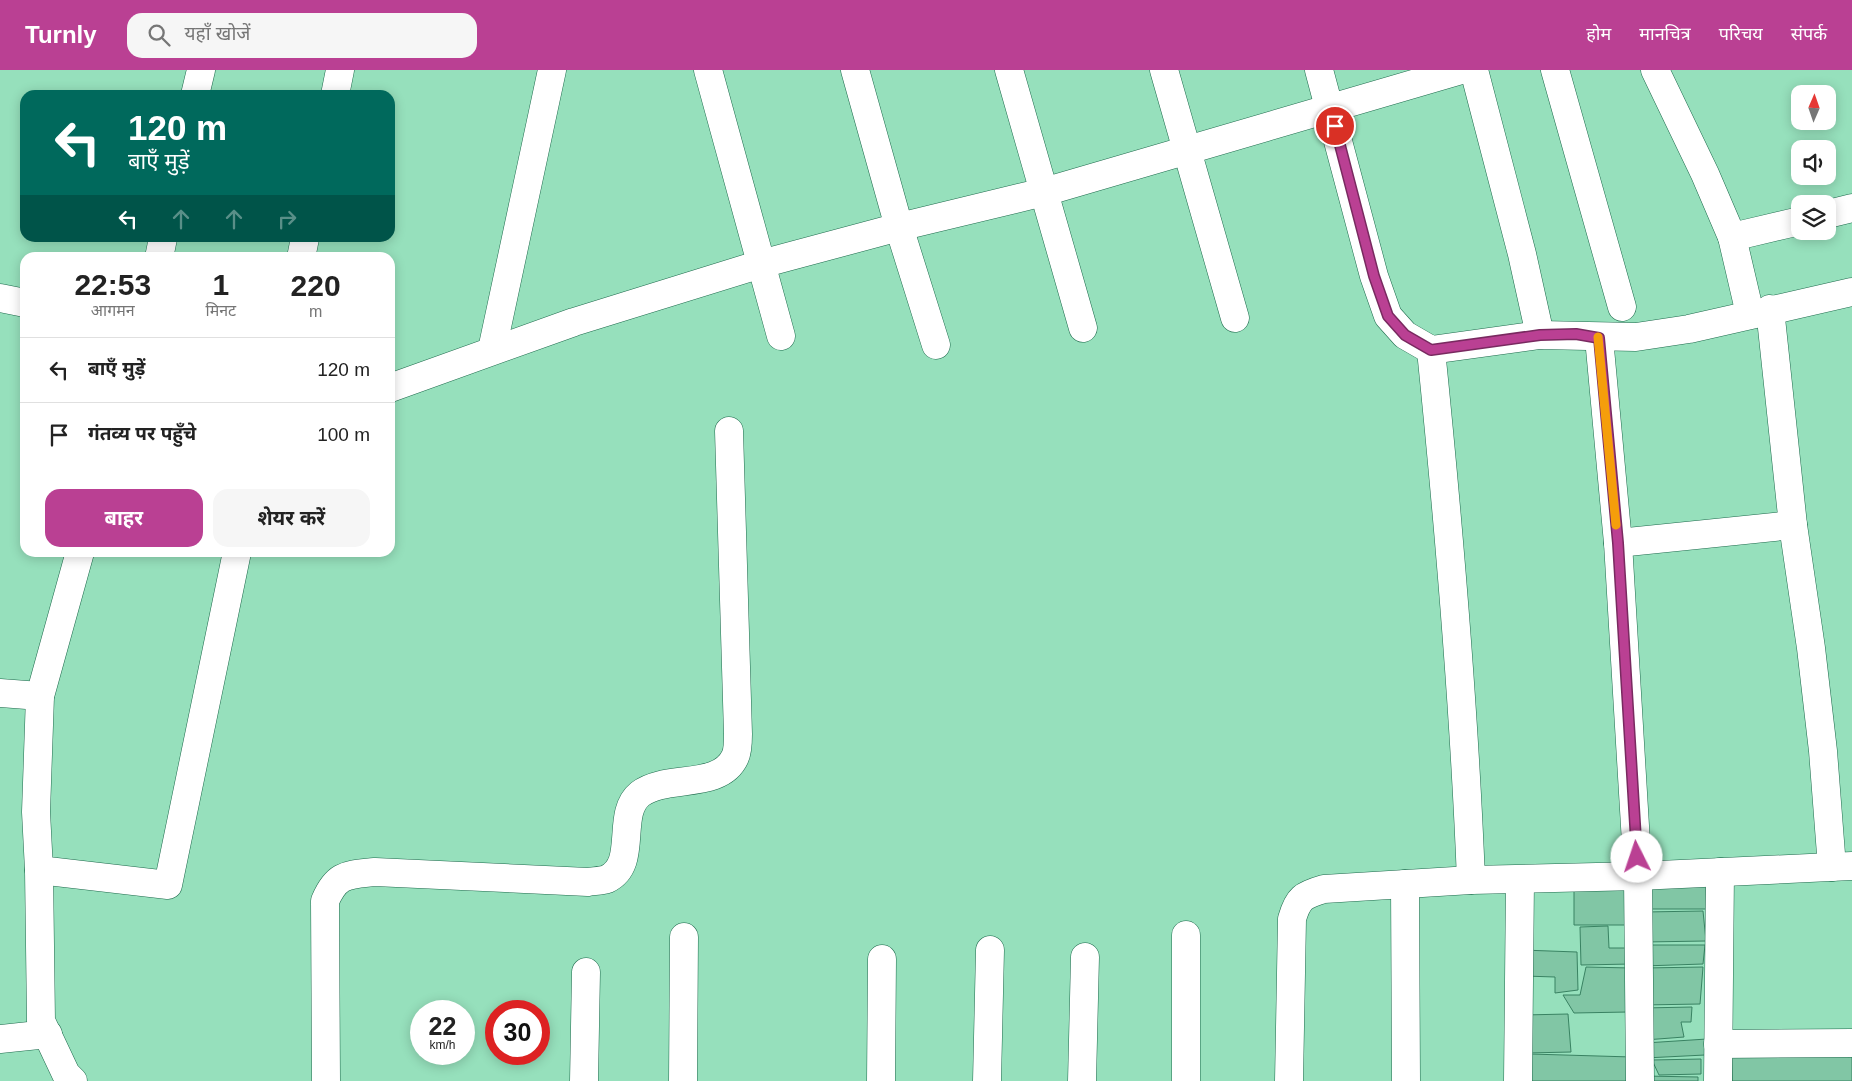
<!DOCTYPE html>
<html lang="hi">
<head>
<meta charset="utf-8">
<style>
	body { margin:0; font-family:Arial,"Noto Sans Devanagari",sans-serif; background:#f6f6f6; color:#222; height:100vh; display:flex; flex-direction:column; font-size:19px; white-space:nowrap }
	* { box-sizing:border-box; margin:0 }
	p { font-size:16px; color:#767676 }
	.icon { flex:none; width:28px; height:28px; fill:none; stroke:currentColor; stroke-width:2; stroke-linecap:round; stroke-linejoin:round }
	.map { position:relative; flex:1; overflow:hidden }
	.sheet { position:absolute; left:20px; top:182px; width:375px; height:305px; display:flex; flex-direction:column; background:#fff; border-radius:15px; box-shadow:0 2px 12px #0003 }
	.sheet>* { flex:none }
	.top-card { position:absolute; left:20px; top:20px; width:375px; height:152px; border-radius:15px; box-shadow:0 2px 12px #0003; background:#00695c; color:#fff; overflow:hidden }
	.needle { width:32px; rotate:2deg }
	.buttons { position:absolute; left:1791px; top:15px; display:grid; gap:10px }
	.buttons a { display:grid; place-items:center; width:45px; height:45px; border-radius:10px; background:#fff; box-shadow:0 2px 12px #0003; font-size:25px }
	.speed { position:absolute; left:410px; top:930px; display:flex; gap:10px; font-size:25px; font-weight:700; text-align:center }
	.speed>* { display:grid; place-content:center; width:65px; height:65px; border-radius:50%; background:#fff; box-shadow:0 2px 12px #0003; line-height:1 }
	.speed small { font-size:12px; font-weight:400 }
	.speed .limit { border:8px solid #d22; background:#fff; color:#111 }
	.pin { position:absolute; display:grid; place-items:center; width:42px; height:42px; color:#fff; margin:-21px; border:2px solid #fff; border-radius:50%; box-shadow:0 1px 5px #0007 }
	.me { position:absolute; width:55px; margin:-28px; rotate:356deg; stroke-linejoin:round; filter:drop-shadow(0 0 4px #0008) }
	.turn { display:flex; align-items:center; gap:18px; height:105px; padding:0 25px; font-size:22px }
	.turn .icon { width:65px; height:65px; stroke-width:2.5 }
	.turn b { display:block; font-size:35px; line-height:42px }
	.lanes { display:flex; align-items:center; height:48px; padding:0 25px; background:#0003; justify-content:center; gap:25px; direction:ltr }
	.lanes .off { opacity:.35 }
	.eta { display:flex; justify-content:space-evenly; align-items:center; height:85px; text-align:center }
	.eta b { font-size:30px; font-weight:700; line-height:35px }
	.action { display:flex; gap:10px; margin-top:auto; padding:10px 25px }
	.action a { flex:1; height:58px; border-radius:15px; background:#ba4093; color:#fff; font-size:20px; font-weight:700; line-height:58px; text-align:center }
	.action a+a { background:#f6f6f6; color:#222 }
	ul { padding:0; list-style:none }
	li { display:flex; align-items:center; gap:15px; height:65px; padding:0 25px; border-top:1px solid #e0e0e0 }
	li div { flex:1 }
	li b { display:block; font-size:19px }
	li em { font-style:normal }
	header { display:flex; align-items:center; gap:30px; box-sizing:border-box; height:70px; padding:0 25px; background:#ba4093; color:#fff }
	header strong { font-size:24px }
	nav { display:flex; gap:28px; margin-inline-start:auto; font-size:18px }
	.search { width:350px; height:45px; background:#f6f6f6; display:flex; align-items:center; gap:12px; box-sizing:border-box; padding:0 18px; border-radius:15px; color:#767676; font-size:19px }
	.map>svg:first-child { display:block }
	.building { fill:#81c6a5; stroke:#398262 }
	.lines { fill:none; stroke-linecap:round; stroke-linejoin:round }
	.minor-casing { stroke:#1d6a4c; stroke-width:29 }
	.minor { stroke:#fff; stroke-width:28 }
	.route-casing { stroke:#792a60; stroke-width:12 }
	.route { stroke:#ba4093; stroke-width:9 }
	.slow { stroke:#f59e0b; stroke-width:9 }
</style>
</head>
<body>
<header>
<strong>Turnly</strong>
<div class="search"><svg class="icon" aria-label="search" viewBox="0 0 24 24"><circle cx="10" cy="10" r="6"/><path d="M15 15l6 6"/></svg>यहाँ खोजें</div>
<nav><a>होम</a><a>मानचित्र</a><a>परिचय</a><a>संपर्क</a></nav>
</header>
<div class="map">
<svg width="1852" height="1011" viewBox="0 0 1852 1011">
	<rect width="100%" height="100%" fill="#96e0bc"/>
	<g class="building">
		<polygon points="1629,811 1628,855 1574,855 1574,813"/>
		<polygon points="1706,811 1706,839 1647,839 1647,813"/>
		<polygon points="1703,841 1706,871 1645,872 1645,842"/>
		<polygon points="1608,856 1609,878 1630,878 1631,894 1581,895 1580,857"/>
		<polygon points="1645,875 1705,875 1703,894 1643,896"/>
		<polygon points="1522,880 1577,882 1578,920 1555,923 1555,907 1524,906"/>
		<polygon points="1586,897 1631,898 1628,942 1574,943 1563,925 1580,925"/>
		<polygon points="1703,897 1700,934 1643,935 1644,898"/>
		<polygon points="1692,937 1691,952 1681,952 1684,967 1645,970 1643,938"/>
		<polygon points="1568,944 1571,982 1527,983 1523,945"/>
		<polygon points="1707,969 1705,985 1645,988 1645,973"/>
		<polygon points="1852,979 1852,1011 1732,1011 1732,983"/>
		<polygon points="1530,984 1632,987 1630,1011 1531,1011"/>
		<polygon points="1701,989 1701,1004 1659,1005 1652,990"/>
		<polygon points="1644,1006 1698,1007 1698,1011 1644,1011"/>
	</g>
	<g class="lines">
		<g class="minor-casing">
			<g id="minor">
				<polyline points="708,0 781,266"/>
				<polyline points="855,0 899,157 936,275"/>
				<polyline points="1009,0 1083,258"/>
				<polyline points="1164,0 1235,248"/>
				<polyline points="1319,0 1374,206 1388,246 1405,265 1431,280 1540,265 1636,267 1689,259 1852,222"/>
				<polyline points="1474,0 1522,184 1540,265"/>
				<polyline points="1555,0 1622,237"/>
				<polyline points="1655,0 1705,104 1732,167 1750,244"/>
				<polyline points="195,25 201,0"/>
				<polyline points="335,25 340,0"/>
				<polyline points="1828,144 1852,138"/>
				<polyline points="1732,167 1800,151"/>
				<polyline points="159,188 163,168"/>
				<polyline points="301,188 305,168"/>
				<polyline points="0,228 25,233"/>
				<polyline points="1770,239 1793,455 1811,578 1823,681 1832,797"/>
				<polyline points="1599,268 1618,473 1638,806 1640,1011"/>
				<polyline points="492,280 552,0"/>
				<path d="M 1431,280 C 1449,457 1464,633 1471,810"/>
				<polyline points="390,318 574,252 761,194 899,157 1044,122 1461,0"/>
				<polyline points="1618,473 1793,455"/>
				<polyline points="80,482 40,626 36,742 39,800 168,815 237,482"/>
				<polyline points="0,623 40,626"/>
				<polyline points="39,800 41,951 66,1004 73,1011"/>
				<polyline points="1405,814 1406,1011"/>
				<polyline points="0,969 48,964"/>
				<polyline points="1718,974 1852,973"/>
				<path d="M 326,1011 L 325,831 C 337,803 348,805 375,802 L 588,812 C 593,811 602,811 607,809 C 639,794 615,744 640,724 C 666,704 720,720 735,687 C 738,681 738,671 738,664 L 729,361"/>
				<polyline points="584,1011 586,902"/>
				<polyline points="683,1011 684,867"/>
				<polyline points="881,1011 882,889"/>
				<polyline points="987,1011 990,880"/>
				<polyline points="1082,1011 1085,887"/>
				<polyline points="1186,1011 1186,865"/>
				<path d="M 1289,1011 L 1292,849 C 1298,828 1303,825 1324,819 L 1471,810 L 1638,806 L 1852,796"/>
				<polyline points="1518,1011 1520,810"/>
				<polyline points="1718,1011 1720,802"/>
			</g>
		</g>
		<use href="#minor" class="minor"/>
	</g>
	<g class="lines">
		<g class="route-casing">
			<polyline id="route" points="1335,56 1374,206 1388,246 1405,265 1431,280 1540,265 1576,264 1599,268 1618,473 1637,787"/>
		</g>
		<use href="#route" class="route"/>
		<polyline class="slow" points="1598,267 1616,455"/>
	</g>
</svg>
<div class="buttons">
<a><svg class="needle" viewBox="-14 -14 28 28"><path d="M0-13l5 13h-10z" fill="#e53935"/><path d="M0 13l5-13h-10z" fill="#767676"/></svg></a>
<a><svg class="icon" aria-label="sound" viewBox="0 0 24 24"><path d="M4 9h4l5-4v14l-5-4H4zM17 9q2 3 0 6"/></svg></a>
<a><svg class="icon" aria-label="layers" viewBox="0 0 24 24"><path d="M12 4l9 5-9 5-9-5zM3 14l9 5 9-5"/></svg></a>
</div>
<div class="speed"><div>22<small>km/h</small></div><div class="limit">30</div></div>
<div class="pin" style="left:1335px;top:56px;background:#d93025"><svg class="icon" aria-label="arrive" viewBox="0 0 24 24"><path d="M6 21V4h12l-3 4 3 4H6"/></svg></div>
<svg class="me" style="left:1637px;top:787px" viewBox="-20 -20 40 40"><circle r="19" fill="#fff"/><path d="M0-13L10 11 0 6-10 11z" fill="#ba4093"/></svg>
<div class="top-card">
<div class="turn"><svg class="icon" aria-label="left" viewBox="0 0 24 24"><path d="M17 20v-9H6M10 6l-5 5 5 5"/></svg><div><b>120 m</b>बाएँ मुड़ें</div></div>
<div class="lanes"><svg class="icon" aria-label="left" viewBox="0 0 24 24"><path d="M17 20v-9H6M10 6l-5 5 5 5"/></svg><svg class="icon off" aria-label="ahead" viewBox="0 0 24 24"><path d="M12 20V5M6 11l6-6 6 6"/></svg><svg class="icon off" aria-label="ahead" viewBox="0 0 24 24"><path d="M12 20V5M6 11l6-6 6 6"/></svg><svg class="icon off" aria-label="right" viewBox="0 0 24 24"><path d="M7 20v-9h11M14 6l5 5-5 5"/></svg></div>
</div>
<section class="sheet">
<div class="eta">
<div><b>22:53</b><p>आगमन</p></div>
<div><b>1</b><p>मिनट</p></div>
<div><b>220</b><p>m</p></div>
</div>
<ul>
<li><svg class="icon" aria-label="left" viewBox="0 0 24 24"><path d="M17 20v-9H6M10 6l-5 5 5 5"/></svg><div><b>बाएँ मुड़ें</b></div><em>120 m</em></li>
<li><svg class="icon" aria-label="arrive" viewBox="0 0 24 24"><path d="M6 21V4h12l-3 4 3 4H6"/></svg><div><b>गंतव्य पर पहुँचे</b></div><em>100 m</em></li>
</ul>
<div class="action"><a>बाहर</a><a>शेयर करें</a></div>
</section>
</div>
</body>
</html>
